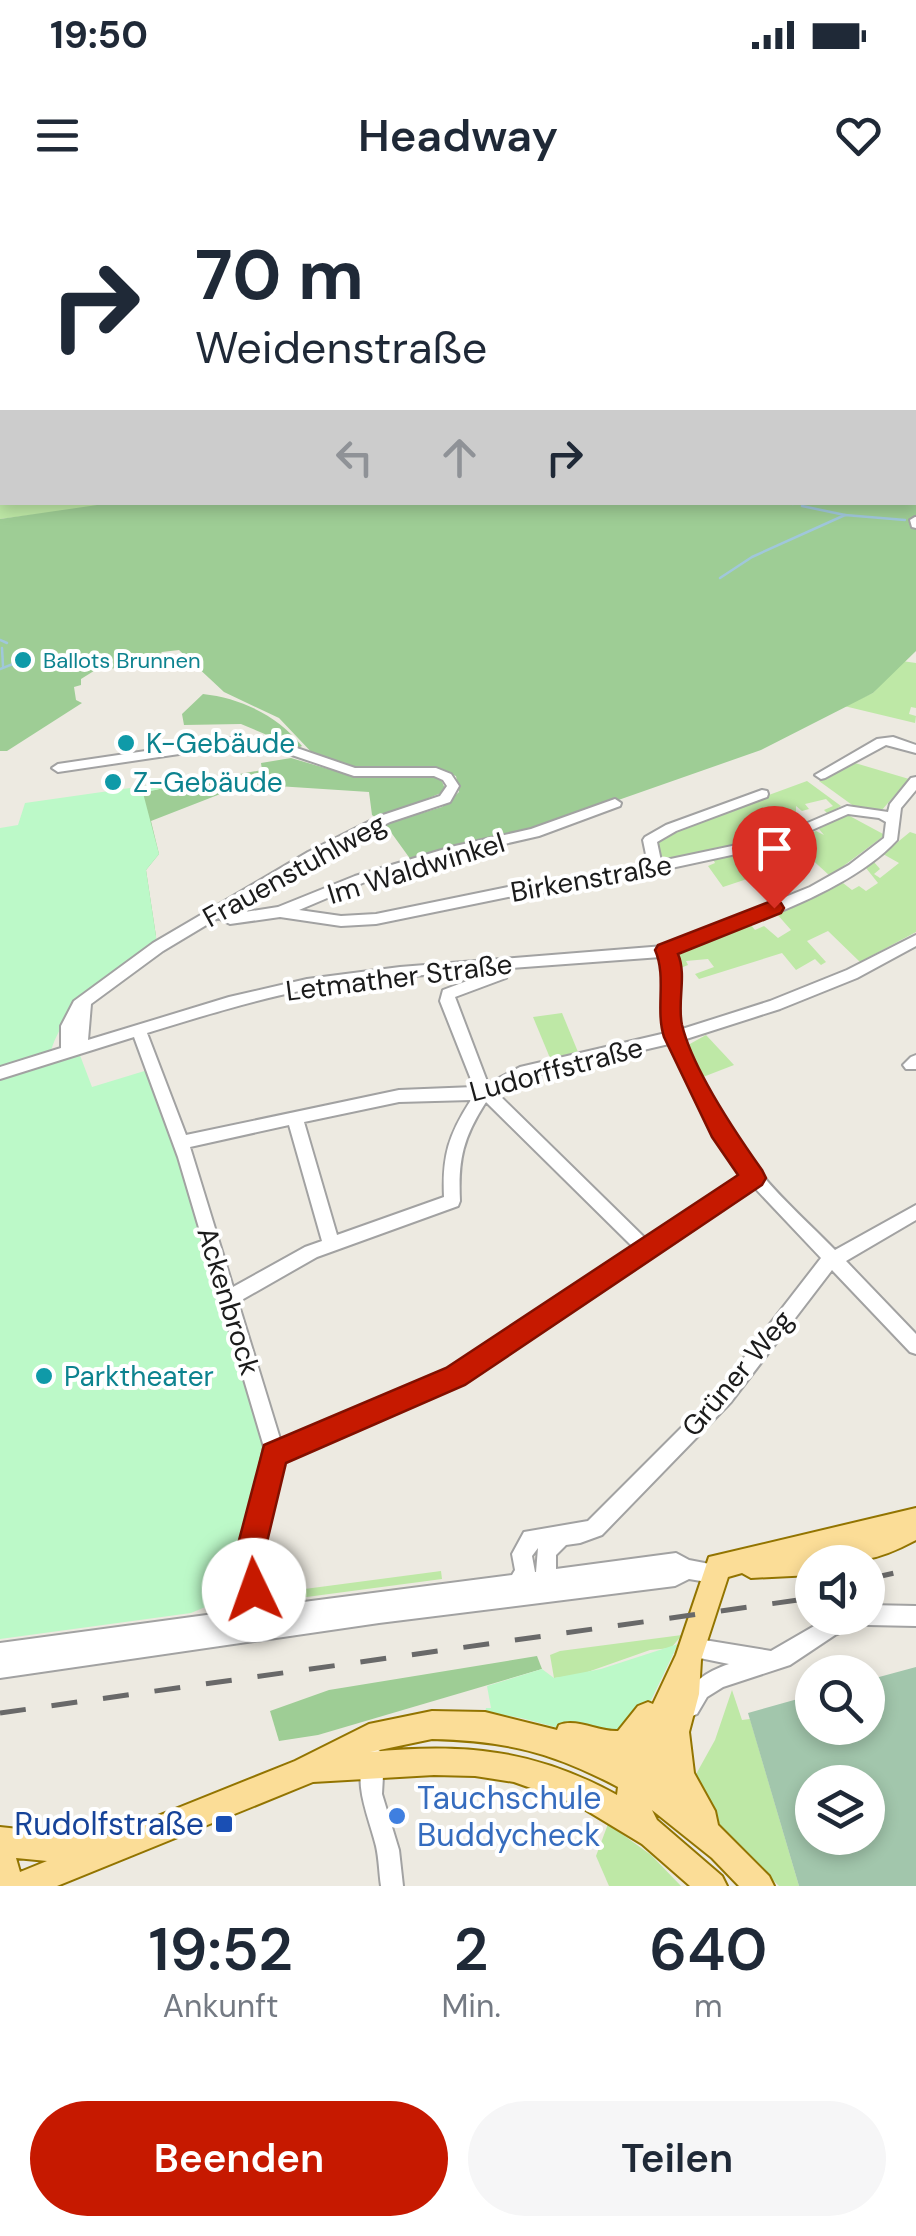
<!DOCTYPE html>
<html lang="de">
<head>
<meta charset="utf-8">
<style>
	body { margin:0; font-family:"DM Sans",sans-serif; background:#f6f6f7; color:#1f2937; height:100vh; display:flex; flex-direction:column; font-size:38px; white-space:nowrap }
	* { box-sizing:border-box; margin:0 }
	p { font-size:32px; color:#747a83 }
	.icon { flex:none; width:55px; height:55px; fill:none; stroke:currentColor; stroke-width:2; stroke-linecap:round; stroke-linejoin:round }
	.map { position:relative; height:1686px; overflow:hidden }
	.panel { display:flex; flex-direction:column; background:#fff; flex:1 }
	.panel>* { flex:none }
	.hud { position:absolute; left:0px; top:0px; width:918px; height:305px; box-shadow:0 5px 15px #0003; background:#fff; color:#1f2937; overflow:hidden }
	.fabs { position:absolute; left:795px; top:1345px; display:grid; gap:20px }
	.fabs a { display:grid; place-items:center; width:90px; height:90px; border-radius:50%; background:#fff; box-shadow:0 5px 15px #0003; font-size:50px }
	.pin { position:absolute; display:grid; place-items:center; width:85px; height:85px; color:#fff; margin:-102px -42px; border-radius:50% 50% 50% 0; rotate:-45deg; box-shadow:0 0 10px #0007 }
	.pin .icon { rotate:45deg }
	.me { position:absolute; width:110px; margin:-55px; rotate:357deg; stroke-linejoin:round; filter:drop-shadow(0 0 8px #0008) }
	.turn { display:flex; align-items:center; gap:35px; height:210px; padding:0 30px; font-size:45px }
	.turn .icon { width:130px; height:130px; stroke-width:2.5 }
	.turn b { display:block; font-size:70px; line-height:85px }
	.lanes { display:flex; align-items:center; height:95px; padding:0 30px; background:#0003; justify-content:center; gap:50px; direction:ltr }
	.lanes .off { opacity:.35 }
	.eta { display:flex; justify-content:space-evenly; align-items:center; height:170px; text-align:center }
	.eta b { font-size:60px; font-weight:600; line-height:70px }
	.button { display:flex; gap:20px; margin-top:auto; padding:20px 30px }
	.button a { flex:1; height:115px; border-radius:60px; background:#c61900; color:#fff; font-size:40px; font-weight:600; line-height:115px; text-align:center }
	.button a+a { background:#f6f6f7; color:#1f2937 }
	.status { display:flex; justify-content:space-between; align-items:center; height:70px; padding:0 50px; background:#fff; direction:ltr }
	.status svg { height:28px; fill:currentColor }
	header { display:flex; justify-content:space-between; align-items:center; height:130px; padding:0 30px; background:#fff; font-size:45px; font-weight:600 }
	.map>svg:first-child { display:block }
	.grass { fill:#bee8a6 }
	.forest { fill:#9ecd95 }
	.cemetery { fill:#a2c6ac; fill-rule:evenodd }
	.park { fill:#bcf9c8 }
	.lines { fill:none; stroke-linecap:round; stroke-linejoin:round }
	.stream { stroke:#a0c7db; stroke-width:2.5 }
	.minor-casing { stroke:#a2a2a2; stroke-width:4 }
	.major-casing { stroke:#927400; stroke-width:4 }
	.minor { fill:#fff; fill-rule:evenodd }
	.major { fill:#fbdd97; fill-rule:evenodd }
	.rail { stroke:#696969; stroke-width:5; stroke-dasharray:26 26; stroke-linecap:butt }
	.route { fill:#c61900; stroke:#811000; stroke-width:2.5 }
	.culture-dot { fill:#0f9aa8; stroke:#fff; stroke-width:4 }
	.shop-dot { fill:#3f7fe0; stroke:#fff; stroke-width:4 }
	.transit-dot { fill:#1a4fb4; stroke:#fff; stroke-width:4 }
	.labels { text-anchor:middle; stroke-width:8; stroke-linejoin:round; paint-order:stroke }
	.far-culture-label { font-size:22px; fill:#0d838f; stroke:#fff; text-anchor:start }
	.culture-label { font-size:28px; fill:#0d838f; stroke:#fff; text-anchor:start }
	.street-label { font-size:28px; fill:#1b1b1b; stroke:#fff }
	.near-shop-label { font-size:32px; fill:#366cbe; stroke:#fff; text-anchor:start }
	.near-transit-label { font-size:32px; fill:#164399; stroke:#fff; text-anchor:end }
</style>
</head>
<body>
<div class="status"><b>19:50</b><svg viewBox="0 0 49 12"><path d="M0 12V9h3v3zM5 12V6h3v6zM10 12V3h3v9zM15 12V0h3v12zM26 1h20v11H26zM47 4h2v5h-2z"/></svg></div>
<header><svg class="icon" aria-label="menu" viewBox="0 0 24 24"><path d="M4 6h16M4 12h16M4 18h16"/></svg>Headway<svg class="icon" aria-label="heart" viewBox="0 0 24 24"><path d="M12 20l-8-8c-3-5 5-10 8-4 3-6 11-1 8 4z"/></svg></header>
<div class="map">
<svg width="916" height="1686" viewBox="0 0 916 1686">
	<rect width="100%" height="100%" fill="#edeae1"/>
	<g class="grass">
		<polygon points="0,191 2,302 118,304 0,319"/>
		<polygon points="902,461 916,463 916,508 911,507 909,514 916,516 915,523 844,506 873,493"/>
		<polygon points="855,563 909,579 881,611 855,607 819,581"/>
		<polygon points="807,581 841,606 828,614 824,610 833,606 826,599 805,604 809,609 802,611 796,606 796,614 779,621 770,614 765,616 785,634 762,636 764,640 671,659 658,655 657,641 689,624"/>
		<polygon points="846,614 885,635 830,676 796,645 800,643 796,639 816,631 824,635 819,629"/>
		<polygon points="910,632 916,634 916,732 860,762 828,731 807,741 826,762 821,765 815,759 796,770 782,753 699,779 695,774 714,767 708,759 686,761 688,765 678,769 678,751 750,724 755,730 764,726 778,738 791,730 776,713 843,683 852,690 859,686 866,691 878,683 866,668 874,662 880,669 874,674 880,678 899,663 883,654"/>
		<polygon points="762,652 780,678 763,687 768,694 763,696 747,679 723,687 708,666 715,663 712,657 733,653 739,663 761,660 758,653"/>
		<polygon points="562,813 578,852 550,858 533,817"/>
		<polygon points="706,835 734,865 703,877 688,845"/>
		<polygon points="270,1363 269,1379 281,1378 282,1392 441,1371 442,1379 284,1400 271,1395 262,1384 264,1365"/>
		<polygon points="682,1435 671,1448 650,1450 579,1475 554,1478 550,1455 560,1451"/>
		<polygon points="732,1490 742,1520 750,1519 799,1686 779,1686 720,1628 690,1585 715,1540"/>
		<polygon points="608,1624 651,1655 681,1686 609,1686 596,1656"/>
	</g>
	<g class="forest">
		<polygon points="0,0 410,0 420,2 2,2 0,191"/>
		<polygon points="916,170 916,451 873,493 761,550 530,631 411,660 385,624 442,607 459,592 456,576 426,567 370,571 316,557 279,518 224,492 179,450 162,452 156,459 122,465 122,468 97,469 81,479 81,485 74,487 76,500 82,503 7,551 0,551 0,319 118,302 915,302"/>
		<path d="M 203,494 C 241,498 278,516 302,546 L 298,548 L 241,524 L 184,525 L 182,514 Z"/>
		<polygon points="291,558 342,573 431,575 441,579 446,591 377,619 372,615 369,592 246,584 151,621 159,654 146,670 156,736 0,645 143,592 262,570 261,563"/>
		<polygon points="537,1456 542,1469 318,1535 279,1541 270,1511 329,1490"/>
	</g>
	<path class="cemetery" d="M 916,1467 L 916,1686 L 799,1686 L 748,1513 L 812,1495 L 812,1528 L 868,1528 L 868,1480 ZM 812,1582 L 868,1582 L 868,1638 L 812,1638 Z"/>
	<g class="park">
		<path d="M 172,582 L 172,586 L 143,593 L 159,654 L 146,670 L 157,743 C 114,775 69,797 51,850 L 0,866 L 0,628 L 18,625 L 25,603 Z"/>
		<polygon points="78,850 92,887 151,869 269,1246 222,1393 210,1405 191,1413 0,1439 0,874"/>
		<polygon points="678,1444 643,1517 611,1542 521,1518 485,1512 486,1508 491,1508 487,1486 542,1469 554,1478 601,1469"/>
	</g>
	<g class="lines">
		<g class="stream">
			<polyline points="510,0 519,2"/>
			<polyline points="60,2 68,0"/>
			<polyline points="786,302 793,304"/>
			<polyline points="802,306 845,315"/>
			<polyline points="720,378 752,357 845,315 905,320"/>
			<polyline points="0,440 7,443"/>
			<polyline points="2,448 3,466"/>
			<polyline points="0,469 23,460"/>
		</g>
		<g class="minor-casing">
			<g id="minor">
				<polygon points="2,189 2,195 0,196 0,190"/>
				<polygon points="915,317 916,317 916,328 912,327 910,320"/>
				<polygon points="893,537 916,545 916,553 886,545 825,578 821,579 815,575 877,539"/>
				<path d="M 233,538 L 288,545 L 355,568 L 436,568 L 451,574 L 459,586 L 450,602 L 390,622 L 318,658 L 229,711 L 232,714 L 278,707 L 355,676 L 455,646 L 531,629 L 615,599 L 621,603 L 620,606 L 539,636 L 456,655 L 365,682 L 299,710 L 341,716 L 376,714 L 508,687 L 574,679 L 648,664 L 643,640 L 645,637 L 666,625 L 762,590 L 767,591 L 768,594 L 767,597 L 676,631 L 657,642 L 661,661 L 775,637 L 847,606 L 888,612 L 890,604 L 911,578 L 916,577 L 916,590 L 901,608 L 897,640 C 849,693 741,726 674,753 C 683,778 674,804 679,830 L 770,801 L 847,770 L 916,735 L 916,746 L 857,778 L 780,809 L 683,840 C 700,886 727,932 758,970 C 781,999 810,1024 835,1050 L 916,1005 L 916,1020 L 846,1061 L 916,1134 L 916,1154 L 910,1152 L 832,1070 L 731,1202 L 602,1335 L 580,1343 L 566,1345 L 556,1355 L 556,1369 L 676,1353 L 689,1360 L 720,1366 L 723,1373 L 720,1380 L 713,1383 L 689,1379 L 675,1386 L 379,1423 L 0,1478 L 0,1443 L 214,1414 L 226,1405 L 227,1390 L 237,1374 L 264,1247 L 178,957 L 134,837 L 0,879 L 0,867 L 61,848 L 61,826 L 74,801 L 153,743 L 308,652 L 380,616 L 440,596 L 447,586 L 443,580 L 434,576 L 354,576 L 286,553 L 233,546 L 58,572 L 52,568 L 58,564 ZM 848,614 L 879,618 L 886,622 L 884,638 L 849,665 L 810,687 L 664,746 L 400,767 L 307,779 L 229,797 L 88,840 L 91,804 L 163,751 L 218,718 L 230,724 L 280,717 L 341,726 L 376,724 L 508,697 L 574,689 L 778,645 ZM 661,757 C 668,782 658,808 666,833 L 520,867 L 488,884 L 455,797 L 506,778 L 511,768 ZM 496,770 L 443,790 L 440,801 L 474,887 L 399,890 L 186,935 L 147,833 C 199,817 250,801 304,790 C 366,777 432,775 496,770 ZM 669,844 L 701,909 L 744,975 L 647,1040 L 497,893 L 524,878 ZM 471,900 C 449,934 442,956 444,997 L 337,1035 L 304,922 L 399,902 ZM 486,902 L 634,1048 L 449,1171 L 281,1242 L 238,1102 L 317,1057 L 458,1006 L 460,1001 C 458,959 463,938 486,902 ZM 289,925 L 322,1041 L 305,1047 L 233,1087 L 190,947 ZM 753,986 L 821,1058 L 719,1190 L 588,1321 L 524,1332 L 512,1354 L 515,1370 L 512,1375 L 265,1407 L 264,1390 L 256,1376 L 280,1260 L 461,1183 ZM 538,1348 L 536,1372 L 535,1372 L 532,1356 Z"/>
				<polygon points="916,855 916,869 906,869 903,865 911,857"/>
				<path d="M 868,1405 L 916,1406 L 916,1426 L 868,1425 L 861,1422 L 860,1425 L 835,1435 L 790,1465 L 723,1487 L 707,1497 L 697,1514 L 690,1517 L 683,1514 L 680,1507 C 690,1483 705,1472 729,1464 L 685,1455 L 682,1448 L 685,1441 L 692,1438 L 771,1451 L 828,1418 L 868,1418 Z"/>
				<path d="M 373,1547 L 380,1551 L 384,1558 L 382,1594 L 399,1650 L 403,1686 L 381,1686 C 379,1673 379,1659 376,1646 C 368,1614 352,1583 366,1551 Z"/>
			</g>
		</g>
		<g class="major-casing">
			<g id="major">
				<polygon points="631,0 651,0 652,2 634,2"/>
				<rect x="915" y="143" width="1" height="8"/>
				<path d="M 916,1308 L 916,1340 C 875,1362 858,1362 812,1362 L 812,1375 L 751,1378 L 742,1373 L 728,1377 L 701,1460 L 699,1494 L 689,1532 L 694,1573 L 715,1611 L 718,1625 L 769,1676 L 774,1686 L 739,1686 L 712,1658 L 652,1610 L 657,1620 L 722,1676 L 727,1686 L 690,1686 L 642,1644 L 576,1604 L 514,1582 L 475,1576 L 434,1575 L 313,1582 L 57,1686 L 0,1686 L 0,1627 L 103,1638 L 295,1561 L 369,1524 L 432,1511 L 485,1512 L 557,1530 L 559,1525 C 577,1518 598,1532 618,1531 L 638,1506 L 648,1502 L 653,1504 L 676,1455 L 709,1357 ZM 432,1539 C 507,1541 552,1552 618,1587 L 617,1595 C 534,1549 463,1543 370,1552 ZM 16,1658 L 47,1661 L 20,1672 Z"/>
			</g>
		</g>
		<use href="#minor" class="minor"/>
		<use href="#major" class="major"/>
		<g class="rail">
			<polyline points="868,1379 916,1368"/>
			<polyline points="0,1513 812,1398"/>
		</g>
	</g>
	<path class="route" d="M 774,700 L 781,703 L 784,708 L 781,713 L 678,754 C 687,775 677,802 682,825 C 693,870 735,932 762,970 L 766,978 L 762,985 L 465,1185 L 286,1263 L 261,1367 L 269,1390 L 265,1400 L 254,1405 C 238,1398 231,1384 232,1367 L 264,1245 L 446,1168 L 738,975 L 712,937 L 664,837 C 655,809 667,777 655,750 L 658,745 Z"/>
	<g class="culture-dot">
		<circle cx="23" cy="460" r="10"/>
		<circle cx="126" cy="543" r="10"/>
		<circle cx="113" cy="582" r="10"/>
		<circle cx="44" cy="1176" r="10"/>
	</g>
	<circle class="shop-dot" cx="397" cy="1616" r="10"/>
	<rect class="transit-dot" x="214" y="1614" width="20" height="20" rx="5"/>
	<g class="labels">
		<g class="far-culture-label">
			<text x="43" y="468">Ballots Brunnen</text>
		</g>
		<g class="culture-label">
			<text x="146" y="553">K-Gebäude</text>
			<text x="133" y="592">Z-Gebäude</text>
			<text x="64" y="1186">Parktheater</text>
		</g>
		<g class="street-label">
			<text transform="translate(416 668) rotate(-17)" y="10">Im Waldwinkel</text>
			<text transform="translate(294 670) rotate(-29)" y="10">Frauenstuhlweg</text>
			<text transform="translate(591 678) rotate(-10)" y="10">Birkenstraße</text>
			<text transform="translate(399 777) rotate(-7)" y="10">Letmather Straße</text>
			<text transform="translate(556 869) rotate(-15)" y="10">Ludorffstraße</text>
			<text transform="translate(229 1101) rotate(73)" y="10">Ackenbrock</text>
			<text transform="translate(737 1173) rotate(-50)" y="10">Grüner Weg</text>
		</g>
		<g class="near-shop-label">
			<text x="417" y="1609">Tauchschule<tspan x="417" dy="37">Buddycheck</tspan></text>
		</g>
		<g class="near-transit-label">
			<text x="204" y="1635">Rudolfstraße</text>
		</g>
	</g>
</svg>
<div class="fabs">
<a><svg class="icon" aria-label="sound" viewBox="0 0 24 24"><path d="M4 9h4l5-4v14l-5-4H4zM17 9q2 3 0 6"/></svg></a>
<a><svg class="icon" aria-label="search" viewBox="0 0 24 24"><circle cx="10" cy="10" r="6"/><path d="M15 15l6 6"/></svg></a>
<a><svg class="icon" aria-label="layers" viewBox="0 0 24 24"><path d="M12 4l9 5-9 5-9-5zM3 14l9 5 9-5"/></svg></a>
</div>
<div class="pin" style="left:774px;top:708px;background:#d93025"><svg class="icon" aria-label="arrive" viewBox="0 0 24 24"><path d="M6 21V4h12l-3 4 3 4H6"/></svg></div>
<svg class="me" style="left:254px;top:1390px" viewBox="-20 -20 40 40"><circle r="19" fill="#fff"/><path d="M0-13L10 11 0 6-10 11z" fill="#c61900"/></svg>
<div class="hud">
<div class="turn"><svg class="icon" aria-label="right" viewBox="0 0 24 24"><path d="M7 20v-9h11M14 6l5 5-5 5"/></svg><div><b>70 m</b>Weidenstraße</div></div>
<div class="lanes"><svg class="icon off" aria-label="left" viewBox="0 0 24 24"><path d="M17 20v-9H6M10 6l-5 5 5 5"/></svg><svg class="icon off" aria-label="ahead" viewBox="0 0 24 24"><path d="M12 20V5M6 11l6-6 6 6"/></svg><svg class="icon" aria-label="right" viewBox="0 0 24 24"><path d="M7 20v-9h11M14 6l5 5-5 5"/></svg></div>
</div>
</div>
<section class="panel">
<div class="eta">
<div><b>19:52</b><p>Ankunft</p></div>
<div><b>2</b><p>Min.</p></div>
<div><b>640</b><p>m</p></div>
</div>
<div class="button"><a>Beenden</a><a>Teilen</a></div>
</section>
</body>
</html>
